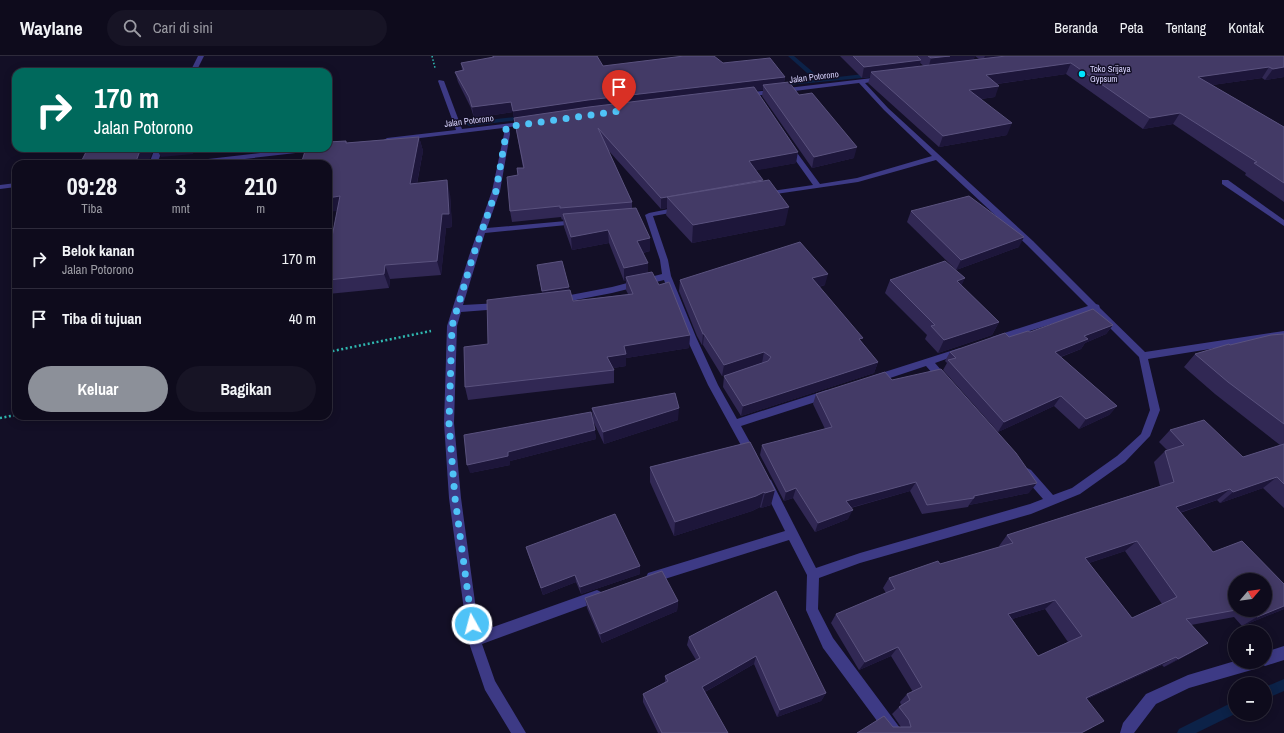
<!DOCTYPE html>
<html lang="id">
<head>
<meta charset="utf-8">
<style>
	body { margin:0; font-family:"Archivo Narrow",sans-serif; background:#171425; color:#f1f3f6; height:100vh; display:flex; flex-direction:column; font-size:15px; white-space:nowrap }
	* { box-sizing:border-box; margin:0 }
	p { font-size:13px; color:#9b9ba3 }
	.icon { flex:none; width:22px; height:22px; fill:none; stroke:currentColor; stroke-width:2; stroke-linecap:round; stroke-linejoin:round }
	.map { position:relative; flex:1; overflow:hidden }
	.panel { position:absolute; left:12px; top:104px; width:320px; height:260px; display:flex; flex-direction:column; background:#0e0b1c; border-radius:12px; box-shadow:0 2px 10px #0003,0 0 0 1px #2e2b3b }
	.panel>* { flex:none }
	.banner { position:absolute; left:12px; top:12px; width:320px; height:84px; border-radius:12px; box-shadow:0 2px 10px #0003,0 0 0 1px #2e2b3b; background:#00695c; color:#fff; overflow:hidden }
	.needle { width:26px; rotate:61deg }
	.fabs { position:absolute; left:1228px; top:517px; display:grid; gap:8px }
	.fabs a { display:grid; place-items:center; width:44px; height:44px; border-radius:50%; background:#0e0b1c; box-shadow:0 2px 10px #0003,0 0 0 1px #2e2b3b; font-size:20px }
	.pin { position:absolute; display:grid; place-items:center; width:34px; height:34px; color:#fff; margin:-41px -17px; border-radius:50% 50% 50% 0; rotate:-45deg; box-shadow:0 0 4px #0007 }
	.pin .icon { rotate:45deg }
	.me { position:absolute; width:44px; margin:-22px; rotate:353deg; stroke-linejoin:round; filter:drop-shadow(0 0 3px #0008) }
	.turn { display:flex; align-items:center; gap:14px; height:84px; padding:0 16px; font-size:18px }
	.turn .icon { width:52px; height:52px; stroke-width:2.5 }
	.turn b { display:block; font-size:28px; line-height:34px }
	.eta { display:flex; justify-content:space-evenly; align-items:center; height:68px; text-align:center }
	.eta b { font-size:24px; font-weight:700; line-height:28px }
	.cta { display:flex; gap:8px; margin-top:auto; padding:8px 16px }
	.cta a { flex:1; height:46px; border-radius:24px; background:#8c9099; color:#fff; font-size:16px; font-weight:700; line-height:46px; text-align:center }
	.cta a+a { background:#171425; color:#f1f3f6 }
	ul { padding:0; list-style:none }
	li { display:flex; align-items:center; gap:12px; height:60px; padding:0 16px; border-top:1px solid #2e2b3b }
	li div { flex:1 }
	li b { display:block; font-size:15px }
	li em { font-style:normal }
	header { display:flex; align-items:center; gap:24px; box-sizing:border-box; height:56px; padding:0 20px; background:#0e0b1c; border-bottom:1px solid #2e2b3b }
	header strong { font-size:19px }
	nav { display:flex; gap:22px; margin-inline-start:auto; font-size:14px }
	.search { width:280px; height:36px; background:#171425; display:flex; align-items:center; gap:10px; box-sizing:border-box; padding:0 14px; border-radius:22px; color:#9b9ba3; font-size:15px }
	.map>svg:first-child { display:block }
	.lines { fill:none; stroke-linecap:round; stroke-linejoin:round }
	.stream { fill:#0c2248; fill-rule:evenodd }
	.path-far1 { stroke:#2fb8b0; stroke-width:1.5; stroke-dasharray:1.5 2; stroke-linecap:butt }
	.path { stroke:#2fb8b0; stroke-width:2.5; stroke-dasharray:2 2.5; stroke-linecap:butt }
	.minor { fill:#3d3a85; fill-rule:evenodd }
	.wall { fill:#312854; fill-rule:evenodd }
	.shaded-wall { fill:#1d163a }
	.building { fill:#433a66; stroke:#5a527e; fill-rule:evenodd }
	.route { stroke:#4fc3f7; stroke-width:7; stroke-dasharray:0 12.6 }
	.poi-dot { fill:#00e5ff; stroke:#130f26; stroke-width:1.5 }
	.labels { text-anchor:middle; stroke-width:3; stroke-linejoin:round; paint-order:stroke }
	.far-poi-label { font-size:9px; fill:#d9d4ff; stroke:#130f26; text-anchor:start }
	.far-street-label { font-size:9px; fill:#d9d4ff; stroke:#130f26 }
</style>
</head>
<body>
<header>
<strong>Waylane</strong>
<div class="search"><svg class="icon" aria-label="search" viewBox="0 0 24 24"><circle cx="10" cy="10" r="6"/><path d="M15 15l6 6"/></svg>Cari di sini</div>
<nav><a>Beranda</a><a>Peta</a><a>Tentang</a><a>Kontak</a></nav>
</header>
<div class="map">
<svg width="1284" height="677" viewBox="0 0 1284 677">
	<rect width="100%" height="100%" fill="#130f26"/>
	<g class="lines">
		<g class="stream">
			<polygon points="788,0 794,0 821,23 872,17 875,19 872,21 778,30 778,28 780,27 815,24"/>
			<polygon points="525,60 527,61 527,63 469,70 466,68 469,66"/>
			<polygon points="1284,623 1284,635 1265,643 1265,631"/>
			<polygon points="1235,645 1235,658 1196,677 1177,677 1179,673"/>
		</g>
		<polyline class="path-far1" points="432,0 435,12"/>
		<g class="path">
			<polyline points="328,296 431,275"/>
			<polyline points="0,362 16,359"/>
		</g>
		<g class="minor">
			<polygon points="198,0 204,0 196,16 190,16"/>
			<polygon points="881,21 883,22 883,24 865,27 888,52 1033,185 1096,248 1099,249 1100,252 1145,296 1284,275 1284,281 1148,303 1160,354 1150,380 1125,406 1080,438 1031,458 860,507 819,522 818,553 833,582 900,672 902,677 886,677 823,592 806,554 807,519 789,484 652,527 648,525 646,521 648,517 785,475 761,427 763,424 767,422 771,424 816,512 860,497 1030,448 1043,443 1023,420 1022,417 1023,414 1027,412 1031,414 1053,439 1072,432 1117,400 1141,378 1150,354 1139,301 1093,255 998,285 992,285 990,283 992,281 1088,250 1027,189 936,104 858,126 762,140 762,136 765,136 813,129 786,91 790,89 792,90 820,128 857,122 932,100 884,54 859,27 746,41 743,39 746,37"/>
			<polygon points="439,24 444,25 462,73 528,65 531,67 528,69 509,71 510,78 500,135 487,172 577,164 581,166 577,168 485,177 463,249 500,247 504,250 500,253 461,256 457,270 454,367 461,442 479,576 597,534 601,536 603,540 601,544 597,546 482,588 495,625 526,677 511,677 485,634 468,584 449,442 444,367 447,270 469,200 492,135 504,78 503,72 387,86 384,84 387,82 456,74 438,25"/>
			<polygon points="155,92 163,92 157,108 149,108"/>
			<polygon points="303,92 326,92 322,94 201,108 178,108 182,106"/>
			<polygon points="1222,124 1228,124 1284,164 1284,170 1222,128"/>
			<polygon points="16,127 16,131 0,133 0,129"/>
			<polygon points="679,151 683,153 682,155 653,160 668,204 671,220 696,281 718,329 737,363 827,334 831,335 832,338 831,341 741,370 757,399 756,402 752,403 748,402 708,329 686,281 664,224 612,237 560,247 556,244 560,241 612,231 662,218 660,204 645,159 649,157"/>
			<polygon points="960,292 963,293 965,295 963,297 935,307 948,322 950,325 948,328 942,328 926,310 875,327 872,326 870,323 872,320"/>
			<polygon points="1284,590 1284,604 1265,610 1261,608 1260,611 1255,613 1189,632 1156,648 1134,677 1120,677 1123,667 1146,638 1188,619 1235,605 1265,606 1265,596"/>
		</g>
	</g>
	<g class="wall">
		<polygon points="492,0 597,0 603,10 723,7 785,21 784,27 799,39 854,102 812,112 762,40 763,34 756,34 796,107 756,114 785,169 692,187 666,159 667,152 661,153 608,94 632,146 632,152 650,195 643,197 648,217 659,229 690,279 689,292 626,302 626,310 613,312 614,314 614,327 468,344 465,331 488,288 542,237 537,209 569,231 569,234 573,245 628,238 626,234 626,225 624,225 609,187 572,194 564,171 563,163 562,164 561,161 512,166 510,155 518,119 517,112 523,112 513,56 474,62 471,52 458,26 455,16 462,14 461,7 492,2"/>
		<path d="M 840,0 L 975,0 L 973,4 L 979,3 L 975,0 L 1284,0 L 1284,21 L 1265,24 L 1262,22 L 1212,29 L 1284,71 L 1284,146 L 1245,119 L 1246,117 L 1173,68 L 1143,73 L 1066,18 L 997,28 L 995,41 L 981,43 L 1007,79 L 939,91 L 868,27 L 870,21 L 862,22 ZM 920,7 L 924,10 L 919,10 Z"/>
		<polygon points="419,81 423,95 417,128 450,138 452,171 446,172 441,219 390,223 389,232 328,238 328,187 331,186 337,155 346,85 347,87"/>
		<polygon points="911,155 1019,191 956,214 907,166"/>
		<polygon points="680,224 825,229 819,231 861,285 878,306 874,317 741,360 723,331 724,320 762,307 722,320 703,289 702,289 697,280 679,235"/>
		<polygon points="890,224 961,229 999,266 992,279 938,297 925,283 927,279 885,237"/>
		<polygon points="1113,269 1106,278 1085,287 1081,293 1061,301 1117,350 1109,359 1079,373 1054,350 998,376 943,314 947,307 945,305 950,296 1030,276"/>
		<path d="M 1284,278 L 1284,452 L 1263,432 L 1220,447 L 1217,444 L 1180,457 L 1213,496 L 1284,553 L 1242,570 L 1234,561 L 1191,569 L 1193,596 L 1164,611 L 1162,609 L 1087,643 L 1092,672 L 1082,677 L 857,677 L 893,671 L 901,671 L 892,658 L 901,649 L 900,646 L 907,638 L 913,636 L 891,600 L 859,614 L 831,567 L 836,558 L 886,537 L 883,532 L 889,522 L 940,508 L 1000,491 L 999,490 L 1007,479 L 1160,430 L 1154,406 L 1165,395 L 1167,394 L 1159,386 L 1170,374 L 1243,401 L 1280,389 L 1215,338 L 1184,311 L 1195,298 L 1230,289 ZM 1125,495 L 1162,548 L 1132,562 L 1089,507 ZM 1235,524 L 1265,554 L 1235,554 ZM 1045,553 L 1068,586 L 1038,600 L 1012,563 Z"/>
		<polygon points="892,324 1029,437 969,449 968,451 922,458 910,435 851,452 848,463 815,476 793,442 784,445 760,399 762,389 825,373 813,348 816,338"/>
		<polygon points="592,352 678,364 604,388 593,365 596,383 510,405 510,409 470,417 593,364"/>
		<polygon points="750,386 771,449 761,452 760,451 752,455 674,480 650,426 650,411"/>
		<polygon points="526,491 640,518 581,538 576,526 543,539 528,498"/>
		<polygon points="776,535 826,637 821,645 777,661 754,608 705,636 728,677 658,677 643,646 643,638 665,626 665,620 696,604 687,589 689,581"/>
		<polygon points="585,542 678,545 677,555 602,587 587,552"/>
	</g>
	<g class="shaded-wall">
		<polygon points="950,0 975,0 972,8 928,13 931,2"/>
		<polygon points="985,0 1036,0 982,6"/>
		<polygon points="921,4 918,15 871,16 870,21 862,22 864,11"/>
		<polygon points="1071,7 1066,18 982,30 986,19"/>
		<polygon points="1269,11 1262,22 1191,32 1198,21"/>
		<polygon points="1284,11 1284,21 1265,24 1273,13"/>
		<polygon points="785,21 783,31 763,29 763,34 589,55 514,66 513,55 588,44"/>
		<polygon points="999,30 995,41 965,45 969,34"/>
		<polygon points="511,46 513,56 474,62 472,51"/>
		<polygon points="1180,57 1173,68 1143,73 1150,62"/>
		<polygon points="1012,67 1007,79 939,91 943,80"/>
		<polygon points="419,81 423,95 414,142 410,128"/>
		<polygon points="857,91 854,102 812,112 814,101"/>
		<polygon points="141,92 154,92 148,108 135,108"/>
		<polygon points="156,92 195,92 193,98 161,101"/>
		<polygon points="798,96 796,107 748,116 749,105"/>
		<polygon points="447,124 450,138 452,171 446,172 441,219 437,205 442,158"/>
		<polygon points="340,140 345,154 328,156 328,142"/>
		<polygon points="667,141 667,152 661,153 661,142"/>
		<polygon points="789,151 785,169 692,187 693,169"/>
		<polygon points="608,174 609,187 572,194 571,181"/>
		<polygon points="1024,181 1019,191 956,214 961,204"/>
		<polygon points="650,182 650,195 637,198 637,185"/>
		<polygon points="648,207 648,220 626,221 626,225 624,225 624,212"/>
		<polygon points="385,209 390,223 389,232 384,218"/>
		<polygon points="828,218 825,229 809,233 812,222"/>
		<polygon points="965,222 959,235 957,225"/>
		<polygon points="569,231 569,238 543,242 542,235"/>
		<polygon points="999,266 992,279 938,297 944,284"/>
		<polygon points="1113,269 1106,278 1085,287 1081,293 1049,305 1055,296 1084,280"/>
		<polygon points="703,278 704,278 703,289 702,289"/>
		<polygon points="690,279 689,292 626,302 626,310 607,313 607,301 624,290"/>
		<polygon points="764,296 762,307 722,320 724,309"/>
		<polygon points="878,306 874,317 741,360 743,350"/>
		<polygon points="1061,340 1054,350 998,376 1004,366"/>
		<polygon points="1117,350 1109,359 1079,373 1086,363"/>
		<polygon points="679,352 678,364 604,388 603,376"/>
		<polygon points="595,374 596,383 510,405 510,409 470,417 467,409 508,396"/>
		<polygon points="1277,421 1263,432 1220,447 1233,436"/>
		<polygon points="916,426 910,435 842,454 846,445"/>
		<polygon points="1037,427 1029,437 969,449 974,442 974,440"/>
		<polygon points="796,432 793,442 784,445 786,436"/>
		<polygon points="1230,433 1217,444 1163,462 1176,451"/>
		<polygon points="775,434 771,449 761,452 765,437"/>
		<polygon points="764,436 760,451 752,455 674,480 675,466"/>
		<polygon points="853,454 848,463 815,476 818,467"/>
		<polygon points="1137,485 1125,495 1074,512 1085,502"/>
		<polygon points="640,510 640,518 581,538 580,531"/>
		<polygon points="575,519 576,526 543,539 541,532"/>
		<polygon points="1055,544 1045,553 999,567 1008,558"/>
		<polygon points="678,545 677,555 602,587 600,578"/>
		<polygon points="1284,550 1284,553 1242,570 1257,561"/>
		<polygon points="1208,587 1193,596 1164,611 1178,603"/>
		<polygon points="898,591 891,600 859,614 865,606"/>
		<polygon points="756,600 754,608 701,638 702,631"/>
		<polygon points="1176,601 1162,609 1074,649 1086,642"/>
		<polygon points="826,637 821,645 777,661 780,654"/>
	</g>
	<g class="building">
		<polygon points="493,0 597,0 603,10 684,0 714,0 723,7 770,2 785,21 588,44 513,55 511,46 472,51 469,41 455,16 464,14 461,7 494,1"/>
		<polygon points="853,0 917,0 921,4 864,11"/>
		<polygon points="928,0 950,0 931,2"/>
		<polygon points="1006,0 1284,0 1284,11 1273,13 1269,11 1198,21 1284,71 1284,127 1254,107 1257,106 1180,57 1150,62 1071,7 986,19 999,30 969,34 1012,67 943,80 871,16"/>
		<polygon points="789,26 799,39 812,37 857,91 814,101 763,29"/>
		<polygon points="754,31 798,96 749,105 763,124 661,142 598,72 632,146 560,152 560,150 510,155 507,121 518,119 517,112 524,112 514,62 589,51"/>
		<polygon points="419,81 410,128 447,124 449,158 442,158 437,205 385,209 384,218 328,224 328,187 331,186 340,140 328,142 328,108 301,108 306,92 328,92 328,86 346,85 346,87"/>
		<polygon points="88,92 141,92 135,108 80,108"/>
		<polygon points="769,124 789,151 693,169 667,141"/>
		<polygon points="969,140 1024,181 961,204 911,155"/>
		<polygon points="636,152 650,182 637,185 648,207 624,212 608,174 571,181 563,158"/>
		<polygon points="800,186 828,218 812,222 863,282 859,283 878,306 743,350 724,320 768,305 771,301 764,296 724,309 704,278 703,278 680,224"/>
		<polygon points="562,205 569,231 542,235 537,209"/>
		<polygon points="945,205 965,222 957,225 999,266 944,284 931,270 935,269 890,224"/>
		<polygon points="652,216 659,229 669,226 690,279 624,290 626,298 607,301 614,314 465,331 464,291 488,288 487,244 570,234 573,245 633,238 626,221"/>
		<polygon points="1093,253 1113,269 1084,280 1088,283 1055,296 1117,350 1086,363 1061,340 1004,366 948,304 956,302 950,296 1005,277 1009,281 1028,275 1030,276"/>
		<polygon points="1284,278 1284,368 1228,326 1195,298 1229,288 1230,289 1271,279"/>
		<polygon points="941,313 1016,397 1037,427 974,440 974,442 927,449 916,426 846,445 853,454 818,467 796,432 786,436 762,389 832,371 816,338 885,316 892,324"/>
		<polygon points="675,337 679,352 603,376 592,352"/>
		<polygon points="591,356 595,374 508,396 508,400 467,409 464,379"/>
		<path d="M 1204,364 L 1243,401 L 1284,388 L 1284,428 L 1277,421 L 1233,436 L 1230,433 L 1176,451 L 1213,496 L 1242,485 L 1284,528 L 1284,550 L 1257,561 L 1251,554 L 1265,554 L 1265,524 L 1235,524 L 1235,554 L 1236,554 L 1186,563 L 1208,587 L 1178,603 L 1176,601 L 1086,642 L 1104,665 L 1081,677 L 857,677 L 884,660 L 893,671 L 911,671 L 909,664 L 899,651 L 910,644 L 907,638 L 922,631 L 898,591 L 865,606 L 836,558 L 895,533 L 889,522 L 938,505 L 940,508 L 1013,487 L 1007,479 L 1174,426 L 1165,395 L 1184,389 L 1170,374 ZM 1137,485 L 1177,541 L 1132,562 L 1085,502 ZM 1055,544 L 1082,580 L 1038,600 L 1008,558 Z"/>
		<polygon points="750,386 775,434 765,437 764,436 756,440 675,466 650,411"/>
		<polygon points="615,458 640,510 580,531 575,519 541,532 526,491"/>
		<polygon points="662,515 678,545 600,578 585,542"/>
		<polygon points="776,535 826,637 780,654 756,600 702,631 728,677 662,677 643,638 668,625 665,620 700,602 689,581"/>
	</g>
	<g class="lines">
		<polyline class="route" points="472,568 455,442 449,367 452,270 473,200 496,135 506,78 506,71 619,55"/>
	</g>
	<circle class="poi-dot" cx="1082" cy="18" r="4"/>
	<g class="labels">
		<g class="far-poi-label">
			<text x="1090" y="16">Toko Srijaya<tspan x="1090" dy="10">Gypsum</tspan></text>
		</g>
		<g class="far-street-label">
			<text transform="translate(814 21) rotate(-7)" y="3">Jalan Potorono</text>
			<text transform="translate(469 65) rotate(-7)" y="3">Jalan Potorono</text>
		</g>
	</g>
</svg>
<div class="fabs">
<a><svg class="needle" viewBox="-14 -14 28 28"><path d="M0-13l5 13h-10z" fill="#e53935"/><path d="M0 13l5-13h-10z" fill="#9b9ba3"/></svg></a>
<a>+</a>
<a>−</a>
</div>
<div class="pin" style="left:619px;top:55px;background:#d93025"><svg class="icon" aria-label="arrive" viewBox="0 0 24 24"><path d="M6 21V4h12l-3 4 3 4H6"/></svg></div>
<svg class="me" style="left:472px;top:568px" viewBox="-20 -20 40 40"><circle r="17" fill="#4fc3f7" stroke="#fff" stroke-width="3"/><path d="M0-11L8 9 0 5-8 9z" fill="#fff"/></svg>
<div class="banner">
<div class="turn"><svg class="icon" aria-label="right" viewBox="0 0 24 24"><path d="M7 20v-9h11M14 6l5 5-5 5"/></svg><div><b>170 m</b>Jalan Potorono</div></div>
</div>
<section class="panel">
<div class="eta">
<div><b>09:28</b><p>Tiba</p></div>
<div><b>3</b><p>mnt</p></div>
<div><b>210</b><p>m</p></div>
</div>
<ul>
<li><svg class="icon" aria-label="right" viewBox="0 0 24 24"><path d="M7 20v-9h11M14 6l5 5-5 5"/></svg><div><b>Belok kanan</b><p>Jalan Potorono</p></div><em>170 m</em></li>
<li><svg class="icon" aria-label="arrive" viewBox="0 0 24 24"><path d="M6 21V4h12l-3 4 3 4H6"/></svg><div><b>Tiba di tujuan</b></div><em>40 m</em></li>
</ul>
<div class="cta"><a>Keluar</a><a>Bagikan</a></div>
</section>
</div>
</body>
</html>
